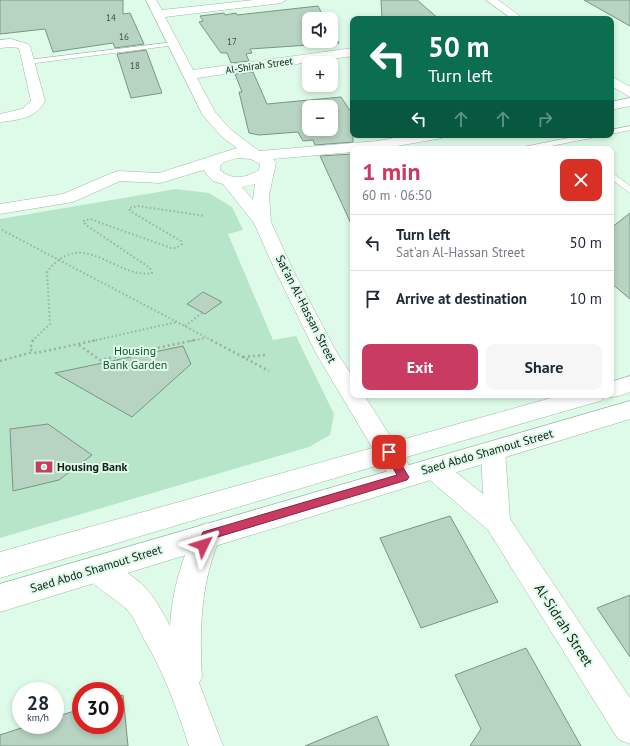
<!DOCTYPE html>
<html lang="en">
<head>
<meta charset="utf-8">
<style>
	body { margin:0; font-family:"PT Sans",sans-serif; background:#f6f6f7; color:#1f2937; height:100vh; display:flex; flex-direction:column; font-size:15px; white-space:nowrap }
	* { box-sizing:border-box; margin:0 }
	p { font-size:13px; color:#747a83 }
	.icon { flex:none; width:22px; height:22px; fill:none; stroke:currentColor; stroke-width:2; stroke-linecap:round; stroke-linejoin:round }
	.map { position:relative; flex:1; overflow:hidden }
	.drawer { position:absolute; left:350px; top:146px; width:264px; height:252px; display:flex; flex-direction:column; background:#fff; border-radius:8px; box-shadow:0 2px 6px #0003 }
	.drawer>* { flex:none }
	.top-card { position:absolute; left:350px; top:16px; width:264px; height:122px; border-radius:8px; box-shadow:0 2px 6px #0003; background:#0b6e4f; color:#fff; overflow:hidden }
	.buttons { position:absolute; left:302px; top:12px; display:grid; gap:8px }
	.buttons a { display:grid; place-items:center; width:36px; height:36px; border-radius:8px; background:#fff; box-shadow:0 2px 6px #0003; font-size:20px }
	.speed { position:absolute; left:12px; top:682px; display:flex; gap:8px; font-size:20px; font-weight:700; text-align:center }
	.speed>* { display:grid; place-content:center; width:52px; height:52px; border-radius:50%; background:#fff; box-shadow:0 2px 6px #0003; line-height:1 }
	.speed small { font-size:10px; font-weight:400 }
	.speed .limit { border:6px solid #d22; background:#fff; color:#111 }
	.pin { position:absolute; display:grid; place-items:center; width:34px; height:34px; color:#fff; margin:-17px; border-radius:8px; box-shadow:0 2px 6px #0006 }
	.me { position:absolute; width:44px; margin:-22px; rotate:49deg; stroke-linejoin:round; filter:drop-shadow(0 0 3px #0008) }
	.turn { display:flex; align-items:center; gap:14px; height:84px; padding:0 12px; font-size:18px }
	.turn .icon { width:52px; height:52px; stroke-width:2.5 }
	.turn b { display:block; font-size:28px; line-height:34px }
	.lanes { display:flex; align-items:center; height:38px; padding:0 12px; background:#0003; justify-content:center; gap:20px; direction:ltr }
	.lanes .off { opacity:.35 }
	.round { display:grid; place-items:center; flex:none; width:42px; height:42px; border-radius:8px; background:#f6f6f7 }
	.head { display:flex; align-items:center; justify-content:space-between; height:68px; padding:0 12px }
	h1 { font-size:24px; font-weight:800; line-height:30px; color:#ca3b62 }
	.cta { display:flex; gap:8px; margin-top:auto; padding:8px 12px }
	.cta a { flex:1; height:46px; border-radius:8px; background:#ca3b62; color:#fff; font-size:16px; font-weight:800; line-height:46px; text-align:center }
	.cta a+a { background:#f6f6f7; color:#1f2937 }
	ul { padding:0; list-style:none }
	li { display:flex; align-items:center; gap:12px; height:56px; padding:0 12px; border-top:1px solid #e0e1e3 }
	li div { flex:1 }
	li b { display:block; font-size:15px }
	li em { font-style:normal }
	.map>svg:first-child { display:block }
	.green { fill:#b7e5ca }
	.building { fill:#b7d3c2; stroke:#7a9585; fill-rule:evenodd }
	.lines { fill:none; stroke-linecap:round; stroke-linejoin:round }
	.service-casing { stroke:#9db9a8; stroke-width:1 }
	.minor-casing { stroke:#9db9a8; stroke-width:1 }
	.secondary-casing { stroke:#9db9a8; stroke-width:1 }
	.path-far1 { stroke:#99b0a2; stroke-width:2; stroke-dasharray:1.5 2.5; stroke-linecap:butt }
	.path { stroke:#99b0a2; stroke-width:2.5; stroke-dasharray:2 3; stroke-linecap:butt }
	.service { fill:#fff; fill-rule:evenodd }
	.minor { fill:#fff; fill-rule:evenodd }
	.secondary { fill:#fff; fill-rule:evenodd }
	.route { fill:#ca3b62; stroke:#832640 }
	.labels { text-anchor:middle; stroke-width:4; stroke-linejoin:round; paint-order:stroke }
	.far-number-label { font-size:9px; fill:#3e4d44 }
	.far-street-label { font-size:10px; fill:#16201a; stroke:#defbe9 }
	.street-label { font-size:12px; fill:#16201a; stroke:#defbe9 }
	.park-label { font-size:12px; fill:#1a5237; stroke:#defbe9 }
	.poi-label { font-size:12px; font-weight:bold; fill:#16201a; stroke:#defbe9; text-anchor:start }
	.near-street-label { font-size:14px; fill:#16201a; stroke:#defbe9 }
</style>
</head>
<body>
<div class="map">
<svg width="630" height="746" viewBox="0 0 630 746">
	<rect width="100%" height="100%" fill="#defbe9"/>
	<polygon class="green" points="176,189 209,193 232,207 243,230 228,234 273,340 296,336 334,414 330,435 309,447 0,538 0,219"/>
	<g class="building">
		<polygon points="0,0 123,0 123,14 130,13 144,44 115,48 113,43 53,52 45,29 0,34"/>
		<polygon points="381,0 417,0 439,19 382,19"/>
		<polygon points="584,0 630,0 630,26"/>
		<polygon points="318,6 325,19 309,19 309,41 331,41 331,29 339,43 250,49 252,53 246,54 249,61 231,63 227,53 221,53 199,22 203,21 200,16 224,13 225,15 236,13 237,15"/>
		<polygon points="146,50 162,93 131,98 117,54"/>
		<path d="M 253,72 L 267,104 L 341,97 L 353,115 L 353,142 L 315,145 L 313,140 L 303,141 L 298,132 L 259,135 L 249,133 L 239,92 L 242,92 L 235,74 ZM 309,107 L 331,107 L 331,129 L 309,129 Z"/>
		<polygon points="353,154 353,228 320,156"/>
		<polygon points="630,213 630,299 611,283 611,228"/>
		<polygon points="203,292 222,302 205,314 187,304"/>
		<polygon points="183,346 191,364 132,417 55,373"/>
		<polygon points="48,424 92,455 59,480 13,491 10,429"/>
		<polygon points="450,516 498,602 421,628 380,538"/>
		<polygon points="630,595 630,657 597,608"/>
		<polygon points="526,648 581,746 470,746 481,729 455,675"/>
		<polygon points="123,695 128,746 0,746 0,735 30,725 55,725 55,717 81,709 81,725 115,725 115,697"/>
		<polygon points="377,716 389,746 305,746"/>
	</g>
	<g class="lines">
		<g class="service-casing">
			<g id="service">
				<polygon points="174,42 177,44 176,45 28,64 25,62 28,60"/>
				<polygon points="630,126 630,130 611,134 611,130"/>
				<polygon points="584,135 600,135 596,137 536,149 519,149 523,147"/>
				<polygon points="611,172 630,186 630,193 611,179"/>
			</g>
		</g>
		<g class="minor-casing">
			<g id="minor">
				<path d="M 146,0 L 156,0 L 162,10 L 254,0 L 286,0 L 281,3 L 165,17 L 193,70 L 353,48 L 353,56 L 197,78 L 215,112 L 231,130 L 259,151 L 377,141 L 411,135 L 444,135 L 442,138 L 437,139 L 380,149 L 353,149 L 353,152 L 273,159 L 276,163 L 269,195 L 271,222 L 293,270 L 337,353 L 353,377 L 353,395 L 364,395 L 412,470 L 416,477 L 412,484 L 403,487 L 394,484 L 317,355 L 275,270 L 254,223 L 223,184 L 213,181 L 207,175 L 204,170 L 160,183 L 120,181 L 73,202 L 0,214 L 0,204 L 63,194 L 112,173 L 118,171 L 159,173 L 237,148 L 221,136 L 202,114 ZM 237,158 L 251,159 L 260,164 L 259,170 C 247,178 232,181 220,170 L 220,166 L 224,162 ZM 255,184 L 253,200 L 242,187 Z"/>
				<polygon points="486,0 498,0 524,19 512,19"/>
				<path d="M 11,39 L 28,44 L 30,46 L 45,101 C 36,119 17,120 0,122 L 0,114 L 22,109 L 31,101 L 19,48 L 11,47 L 0,48 L 0,40 Z"/>
				<polygon points="611,76 630,87 630,97 611,86"/>
				<polygon points="630,98 630,106 611,110 611,102"/>
				<polygon points="493,441 502,444 505,451 510,519 630,698 630,744 618,739 488,530 424,475 421,468 424,461 433,458 442,461 483,494 481,451 484,444"/>
				<path d="M 207,523 L 217,527 L 221,535 C 201,581 199,627 202,677 L 199,683 L 223,746 L 189,746 C 177,708 164,673 144,639 C 139,630 135,619 129,612 C 115,596 91,588 82,569 L 86,560 L 96,556 C 114,563 138,578 150,593 C 158,603 164,615 170,626 C 172,590 182,558 197,527 Z"/>
			</g>
		</g>
		<g class="secondary-casing">
			<g id="secondary">
				<path d="M 630,376 L 630,392 C 621,395 613,399 604,396 L 601,401 L 593,403 L 389,462 L 0,578 L 0,552 L 562,395 L 611,395 L 611,382 Z"/>
				<polygon points="630,401 630,419 0,612 0,584"/>
			</g>
		</g>
		<g class="path-far1">
			<polyline points="2,230 213,341"/>
			<polyline points="185,326 202,313"/>
			<path d="M 32,341 L 50,324 L 47,272 C 82,225 117,280 152,273 L 150,268 L 86,225 L 83,221 L 90,219 L 171,248 L 176,248 L 182,244 L 181,241 L 130,211 L 129,208 L 138,206 L 205,216"/>
			<polyline points="92,341 177,322"/>
			<polyline points="190,341 206,338"/>
		</g>
		<g class="path">
			<polyline points="33,340 30,349 36,353 97,340"/>
			<polyline points="211,340 269,371"/>
			<polyline points="79,345 100,360 195,340"/>
			<polyline points="243,357 265,355"/>
			<polyline points="0,361 33,352"/>
		</g>
		<use href="#service" class="service"/>
		<use href="#minor" class="minor"/>
		<use href="#secondary" class="secondary"/>
	</g>
	<polygon class="route" points="389,448 392,449 407,474 409,477 407,480 211,539 207,548 203,550 199,548 197,545 203,532 397,475 384,452"/>
	<defs>
		<g id="bank-bare" transform="scale(1.38)"><path d="M-6-4H6V4H-6ZM0-2.3a2.3 2.3 0 1 0 0 4.6a2.3 2.3 0 1 0 0-4.6Z" fill="#ca3b62" stroke="#defbe9" stroke-width="2.5" paint-order="stroke"/></g>
	</defs>
	<g fill-rule="evenodd">
		<use href="#bank-bare" x="44" y="467"/>
	</g>
	<g class="labels">
		<g class="far-number-label">
			<text x="111" y="21">14</text>
			<text x="124" y="40">16</text>
			<text x="232" y="45">17</text>
			<text x="135" y="69">18</text>
		</g>
		<g class="far-street-label">
			<text transform="translate(259 65) rotate(-8)" y="4">Al-Shirah Street</text>
		</g>
		<g class="street-label">
			<text transform="translate(306 309) rotate(63)" y="4">Sat'an Al-Hassan Street</text>
			<text transform="translate(487 452) rotate(-16)" y="4">Saed Abdo Shamout Street</text>
			<text transform="translate(96 569) rotate(-17)" y="4">Saed Abdo Shamout Street</text>
		</g>
		<g class="park-label">
			<text x="135" y="355">Housing<tspan x="135" dy="14">Bank Garden</tspan></text>
		</g>
		<g class="poi-label">
			<text x="57" y="471">Housing Bank</text>
		</g>
		<g class="near-street-label">
			<text transform="translate(564 625) rotate(57)" y="5">Al-Sidrah Street</text>
		</g>
	</g>
</svg>
<div class="buttons">
<a><svg class="icon" aria-label="sound" viewBox="0 0 24 24"><path d="M4 9h4l5-4v14l-5-4H4zM17 9q2 3 0 6"/></svg></a>
<a>+</a>
<a>−</a>
</div>
<div class="speed"><div>28<small>km/h</small></div><div class="limit">30</div></div>
<div class="pin" style="left:389px;top:452px;background:#d93025"><svg class="icon" aria-label="arrive" viewBox="0 0 24 24"><path d="M6 21V4h12l-3 4 3 4H6"/></svg></div>
<svg class="me" style="left:203px;top:545px" viewBox="-20 -20 40 40"><path d="M0-17L14 15 0 8-14 15z" fill="#ca3b62" stroke="#fff" stroke-width="4"/></svg>
<div class="top-card">
<div class="turn"><svg class="icon" aria-label="left" viewBox="0 0 24 24"><path d="M17 20v-9H6M10 6l-5 5 5 5"/></svg><div><b>50 m</b>Turn left</div></div>
<div class="lanes"><svg class="icon" aria-label="left" viewBox="0 0 24 24"><path d="M17 20v-9H6M10 6l-5 5 5 5"/></svg><svg class="icon off" aria-label="ahead" viewBox="0 0 24 24"><path d="M12 20V5M6 11l6-6 6 6"/></svg><svg class="icon off" aria-label="ahead" viewBox="0 0 24 24"><path d="M12 20V5M6 11l6-6 6 6"/></svg><svg class="icon off" aria-label="right" viewBox="0 0 24 24"><path d="M7 20v-9h11M14 6l5 5-5 5"/></svg></div>
</div>
<section class="drawer">
<div class="head"><div><h1>1 min</h1><p>60 m · 06:50</p></div><a class="round" style="background:#d93025;color:#fff"><svg class="icon" aria-label="close" viewBox="0 0 24 24"><path d="M6 6l12 12M18 6L6 18"/></svg></a></div>
<ul>
<li><svg class="icon" aria-label="left" viewBox="0 0 24 24"><path d="M17 20v-9H6M10 6l-5 5 5 5"/></svg><div><b>Turn left</b><p>Sat'an Al-Hassan Street</p></div><em>50 m</em></li>
<li><svg class="icon" aria-label="arrive" viewBox="0 0 24 24"><path d="M6 21V4h12l-3 4 3 4H6"/></svg><div><b>Arrive at destination</b></div><em>10 m</em></li>
</ul>
<div class="cta"><a>Exit</a><a>Share</a></div>
</section>
</div>
</body>
</html>
